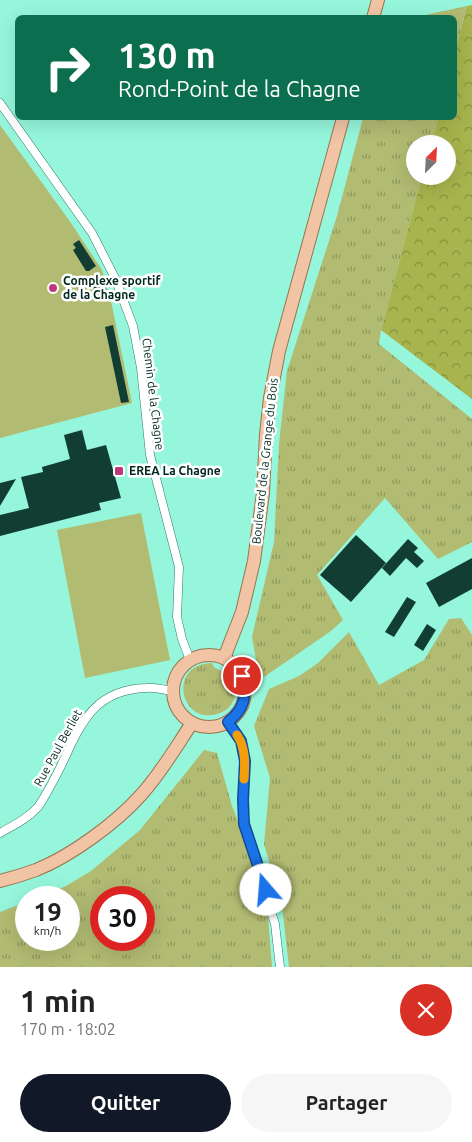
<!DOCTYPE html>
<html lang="fr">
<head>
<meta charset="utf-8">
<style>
	body { margin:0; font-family:Ubuntu,sans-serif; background:#f6f6f6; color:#222; height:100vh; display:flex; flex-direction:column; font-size:19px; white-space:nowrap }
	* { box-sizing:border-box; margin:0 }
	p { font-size:16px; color:#767676 }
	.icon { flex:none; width:28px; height:28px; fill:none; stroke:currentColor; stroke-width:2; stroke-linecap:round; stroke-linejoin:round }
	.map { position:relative; height:967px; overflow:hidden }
	.details { display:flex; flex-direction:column; background:#fff; flex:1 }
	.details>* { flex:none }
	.hud { position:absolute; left:15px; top:15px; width:442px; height:105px; border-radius:8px; box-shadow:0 5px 20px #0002; background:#0b6e4f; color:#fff; overflow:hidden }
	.needle { width:32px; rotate:24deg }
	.buttons { position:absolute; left:406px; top:135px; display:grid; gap:10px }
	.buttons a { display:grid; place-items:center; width:50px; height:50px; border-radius:50%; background:#fff; box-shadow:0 5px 20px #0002; font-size:25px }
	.speed { position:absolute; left:15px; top:886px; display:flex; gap:10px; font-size:25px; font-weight:700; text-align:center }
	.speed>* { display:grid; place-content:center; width:65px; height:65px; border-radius:50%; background:#fff; box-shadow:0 5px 20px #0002; line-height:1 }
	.speed small { font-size:12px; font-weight:400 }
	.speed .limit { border:8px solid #d22; background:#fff; color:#111 }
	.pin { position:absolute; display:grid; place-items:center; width:42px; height:42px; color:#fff; margin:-21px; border:2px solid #fff; border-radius:50%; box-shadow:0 1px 5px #0007 }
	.me { position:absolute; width:55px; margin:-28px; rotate:342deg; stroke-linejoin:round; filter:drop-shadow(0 0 4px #0008) }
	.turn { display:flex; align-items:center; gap:18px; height:105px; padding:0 20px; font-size:22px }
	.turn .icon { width:65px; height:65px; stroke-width:2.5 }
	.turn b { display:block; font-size:35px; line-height:42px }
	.round { display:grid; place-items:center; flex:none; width:52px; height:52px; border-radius:26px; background:#f6f6f6 }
	.summary { display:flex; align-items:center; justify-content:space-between; height:85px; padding:0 20px }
	h1 { font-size:30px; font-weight:700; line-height:38px }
	.primary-button { display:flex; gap:10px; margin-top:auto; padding:10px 20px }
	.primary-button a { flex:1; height:58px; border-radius:30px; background:#111827; color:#fff; font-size:20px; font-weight:700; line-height:58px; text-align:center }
	.primary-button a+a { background:#f6f6f6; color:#222 }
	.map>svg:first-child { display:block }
	.grass { fill:url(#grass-tufts); fill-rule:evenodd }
	.forest { fill:url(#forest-crowns) }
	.pitch { fill:#b2bb72 }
	.building { fill:#113d33 }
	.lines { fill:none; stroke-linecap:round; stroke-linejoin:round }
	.minor-casing { stroke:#2d7867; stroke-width:9 }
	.primary-casing { stroke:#97744f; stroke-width:14 }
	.minor { stroke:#fff; stroke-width:8 }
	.primary { stroke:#f1c4a5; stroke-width:12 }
	.route-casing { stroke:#114b97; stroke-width:12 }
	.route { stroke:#1a73e8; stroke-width:9 }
	.slow { stroke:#f59e0b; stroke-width:9 }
	.poi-dot { fill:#be3779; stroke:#fff; stroke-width:2 }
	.labels { text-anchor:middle; stroke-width:5; stroke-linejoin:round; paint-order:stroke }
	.poi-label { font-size:12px; font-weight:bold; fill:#00281f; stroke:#fff; text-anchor:start }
	.street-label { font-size:12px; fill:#00281f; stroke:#fff }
</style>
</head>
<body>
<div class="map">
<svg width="472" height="967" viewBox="0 0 472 967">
	<defs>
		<pattern id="grass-tufts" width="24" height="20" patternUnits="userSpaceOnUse" patternTransform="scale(1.25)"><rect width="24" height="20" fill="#b2bb72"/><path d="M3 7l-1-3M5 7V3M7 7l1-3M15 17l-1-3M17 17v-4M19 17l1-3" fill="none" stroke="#8e985d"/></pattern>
		<pattern id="forest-crowns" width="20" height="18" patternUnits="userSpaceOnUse" patternTransform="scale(1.25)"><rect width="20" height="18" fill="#a8b44d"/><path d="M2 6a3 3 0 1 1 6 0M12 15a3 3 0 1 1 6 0" fill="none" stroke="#86923f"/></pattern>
	</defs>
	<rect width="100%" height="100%" fill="#95f6db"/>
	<g class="grass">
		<polygon points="467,6 455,52 455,18 411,18"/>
		<polygon points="363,118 438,118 431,144 415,144 415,176 422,176 381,330 379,344 472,419 472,542 438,559 385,498 317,575 343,620 331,631 264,677 257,666 252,637 274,542 279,444 287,371 337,216"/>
		<polygon points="461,618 472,635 472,967 289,967 282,906 264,844 270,778 254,726 269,689 299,676 318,663 349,632 379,685 424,660 449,619"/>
		<path d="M 212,663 L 214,667 L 223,672 L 228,671 C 235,679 238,689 234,699 C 231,707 225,712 217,714 C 180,725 167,664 212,663 Z"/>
		<path d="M 204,750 L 217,753 L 232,806 L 242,831 L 268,916 L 272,967 L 0,967 L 0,912 L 26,902 L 26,940 L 69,940 L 69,898 L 38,897 L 66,886 L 91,871 L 140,830 ZM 101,898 L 144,898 L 144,940 L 101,940 Z"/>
	</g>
	<polygon class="forest" points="472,5 472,399 381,330 422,176 448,176 448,144 431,144 438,118 455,118 455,52 467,6"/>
	<g class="pitch">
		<polygon points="0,125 71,223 102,270 112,306 132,403 0,438"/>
		<polygon points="141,513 170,660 85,678 57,530"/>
	</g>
	<g class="building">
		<polygon points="79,240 96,266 89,271 86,271 73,250 76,248 73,244"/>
		<polygon points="103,276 107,292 96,295 91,278"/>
		<polygon points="113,325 129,402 121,403 105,327"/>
		<polygon points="82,430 87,450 106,445 121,498 99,503 101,510 0,536 0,515 29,508 21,477 43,472 42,467 70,459 64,435"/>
		<polygon points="16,479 0,506 0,483"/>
		<polygon points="356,535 386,563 351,602 320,575"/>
		<polygon points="408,539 418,548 414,552 424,561 417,568 406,558 390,576 382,568"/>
		<polygon points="472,558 472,589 439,607 426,583"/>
		<polygon points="407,597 416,602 394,637 385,632"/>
		<polygon points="427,624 436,630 423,651 414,645"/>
	</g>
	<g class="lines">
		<g class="minor-casing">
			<g id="minor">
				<polyline points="0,103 92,233 115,278 133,326 141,368 150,455 179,567 177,617 182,639 190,660"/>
				<polyline points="228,722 241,741 245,761 243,800 244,824 275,924 280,967"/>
				<path d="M 0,833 C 14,825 27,819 38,807 C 45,797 51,785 57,774 C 79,730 89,690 146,688 C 155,687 164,690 173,691"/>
			</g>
		</g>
		<g class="primary-casing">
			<g id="primary">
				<polyline points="373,18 378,0"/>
				<circle cx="209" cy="691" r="36"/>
				<polyline points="224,658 242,612 254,561 263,493 266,434 270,398 279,351 343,118"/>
				<path d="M 0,881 C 12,878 25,874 36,870 C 71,856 116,823 141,795 C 161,773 176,747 192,723"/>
			</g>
		</g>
		<use href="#minor" class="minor"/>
		<use href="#primary" class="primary"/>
	</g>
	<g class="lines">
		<g class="route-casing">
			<path id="route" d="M 242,676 C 248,695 244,710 228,722 L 241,741 L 245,761 L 243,800 L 244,824 L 266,890"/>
		</g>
		<use href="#route" class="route"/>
		<path class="slow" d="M 237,735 C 246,748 245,765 244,779"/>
	</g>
	<g class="poi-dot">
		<circle cx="53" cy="288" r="5"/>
		<rect x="114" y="466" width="10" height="10" rx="2.5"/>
	</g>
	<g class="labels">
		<g class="poi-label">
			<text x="63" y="285">Complexe sportif<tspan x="63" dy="14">de la Chagne</tspan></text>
			<text x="129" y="475">EREA La Chagne</text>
		</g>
		<g class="street-label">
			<text transform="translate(153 394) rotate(83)" y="4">Chemin de la Chagne</text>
			<text transform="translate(265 461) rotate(-84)" y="4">Boulevard de la Grange du Bois</text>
			<text transform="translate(58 748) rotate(-61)" y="4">Rue Paul Berliet</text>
		</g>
	</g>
</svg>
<div class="buttons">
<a><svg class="needle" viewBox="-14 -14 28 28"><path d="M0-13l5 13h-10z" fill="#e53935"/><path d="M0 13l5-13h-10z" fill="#767676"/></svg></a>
</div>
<div class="speed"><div>19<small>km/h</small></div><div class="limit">30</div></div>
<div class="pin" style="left:242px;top:676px;background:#d93025"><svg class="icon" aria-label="arrive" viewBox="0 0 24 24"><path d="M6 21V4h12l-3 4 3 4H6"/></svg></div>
<svg class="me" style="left:266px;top:890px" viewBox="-20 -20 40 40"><circle r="19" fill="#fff"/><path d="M0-13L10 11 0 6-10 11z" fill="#1a73e8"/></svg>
<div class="hud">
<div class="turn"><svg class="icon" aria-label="right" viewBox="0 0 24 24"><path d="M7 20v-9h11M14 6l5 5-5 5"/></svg><div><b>130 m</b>Rond-Point de la Chagne</div></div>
</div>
</div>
<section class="details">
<div class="summary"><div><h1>1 min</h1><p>170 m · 18:02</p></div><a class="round" style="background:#d93025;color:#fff"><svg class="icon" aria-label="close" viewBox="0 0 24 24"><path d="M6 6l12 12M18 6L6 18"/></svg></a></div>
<div class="primary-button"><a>Quitter</a><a>Partager</a></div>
</section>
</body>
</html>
